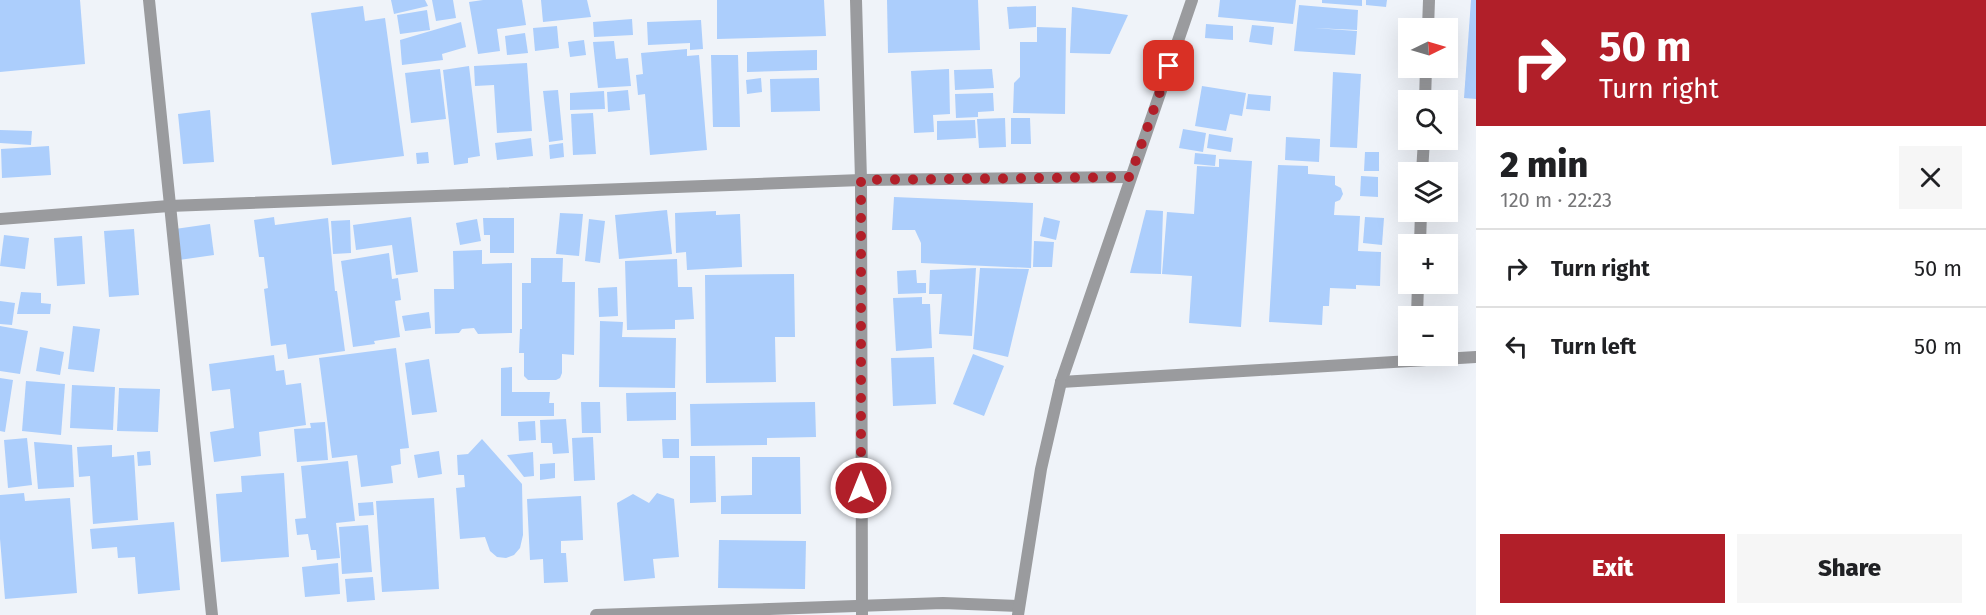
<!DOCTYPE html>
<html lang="en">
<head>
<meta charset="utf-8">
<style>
	body { margin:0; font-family:"Fira Sans",sans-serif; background:#f6f6f6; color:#202124; height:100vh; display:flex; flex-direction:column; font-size:22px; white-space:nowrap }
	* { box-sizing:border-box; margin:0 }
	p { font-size:20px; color:#757577 }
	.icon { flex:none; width:33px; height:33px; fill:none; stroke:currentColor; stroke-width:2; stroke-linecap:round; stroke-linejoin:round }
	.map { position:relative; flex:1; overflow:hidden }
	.sheet { display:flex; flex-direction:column; background:#fff; width:510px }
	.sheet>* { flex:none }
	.top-card { background:#b11f29; color:#fff; overflow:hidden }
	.needle { width:39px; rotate:85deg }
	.tools { position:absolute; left:1398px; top:18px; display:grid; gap:12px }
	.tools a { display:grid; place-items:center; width:60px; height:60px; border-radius:0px; background:#fff; box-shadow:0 6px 24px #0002; font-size:30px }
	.pin { position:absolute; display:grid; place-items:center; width:51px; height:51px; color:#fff; margin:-26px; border-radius:12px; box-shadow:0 3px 9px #0006 }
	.me { position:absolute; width:66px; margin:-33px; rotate:0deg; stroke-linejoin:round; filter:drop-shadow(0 0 4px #0008) }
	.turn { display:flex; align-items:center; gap:21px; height:126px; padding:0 24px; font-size:27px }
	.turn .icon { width:78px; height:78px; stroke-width:2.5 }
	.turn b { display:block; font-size:42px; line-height:51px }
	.round { display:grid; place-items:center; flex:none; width:63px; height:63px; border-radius:0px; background:#f6f6f6 }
	.overview { display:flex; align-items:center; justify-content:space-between; height:102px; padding:0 24px }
	h1 { font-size:36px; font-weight:800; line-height:45px }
	.action { display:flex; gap:12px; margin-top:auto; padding:12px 24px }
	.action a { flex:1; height:69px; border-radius:0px; background:#b11f29; color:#fff; font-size:24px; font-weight:800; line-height:69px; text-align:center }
	.action a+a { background:#f6f6f6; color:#202124 }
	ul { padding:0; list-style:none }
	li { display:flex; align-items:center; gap:18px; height:78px; padding:0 24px; border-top:2px solid #e0e0e0 }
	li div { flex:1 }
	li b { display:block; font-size:22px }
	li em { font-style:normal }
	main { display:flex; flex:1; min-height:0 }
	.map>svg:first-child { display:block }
	.building { fill:#accefc }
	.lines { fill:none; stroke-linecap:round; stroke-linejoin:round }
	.minor { stroke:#9a9b9e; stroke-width:12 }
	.route { stroke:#b11f29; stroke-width:10; stroke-dasharray:0 18 }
</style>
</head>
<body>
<main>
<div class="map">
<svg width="1476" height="615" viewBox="0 0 1476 615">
	<rect width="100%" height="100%" fill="#eff3f9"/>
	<g class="building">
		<polygon points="0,0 80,0 85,64 0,72"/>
		<polygon points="391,0 425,0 428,6 394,14"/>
		<polygon points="432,0 453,0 456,18 436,21"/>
		<polygon points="483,0 522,0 526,25 497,29 500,51 478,54 469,2"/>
		<polygon points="541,0 587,0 591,17 543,22"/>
		<polygon points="717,0 824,0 826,36 717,39"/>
		<polygon points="887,0 978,0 980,50 888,53"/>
		<polygon points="1220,0 1296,0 1293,24 1218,17"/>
		<polygon points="1322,0 1362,0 1362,6 1322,3"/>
		<polygon points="1366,0 1387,0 1386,7 1366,5"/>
		<polygon points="1471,0 1476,0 1476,99 1464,98"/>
		<polygon points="1299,5 1358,10 1357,30 1314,28 1357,31 1355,55 1294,51"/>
		<polygon points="363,6 365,21 385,18 404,156 332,165 311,13"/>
		<polygon points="1036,6 1036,27 1009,29 1007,7"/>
		<polygon points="1072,7 1128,15 1110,54 1070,53"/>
		<polygon points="427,10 430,30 400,34 397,15"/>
		<polygon points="632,19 633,35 594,37 593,22"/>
		<polygon points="701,20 703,49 690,50 690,43 648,45 647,22"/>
		<polygon points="461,22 466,47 442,54 443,60 402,65 400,40"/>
		<polygon points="1206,24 1233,26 1233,40 1205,38"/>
		<polygon points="1252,25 1274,27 1272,45 1249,42"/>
		<polygon points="557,26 559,48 535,51 533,28"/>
		<polygon points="1037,27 1066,28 1065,114 1013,113 1014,83 1020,77 1020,42 1037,42"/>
		<polygon points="525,33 528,53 507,55 505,36"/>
		<polygon points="584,40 586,55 570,57 568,42"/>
		<polygon points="614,41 616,59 628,58 631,86 598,88 593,42"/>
		<polygon points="687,49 687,56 699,55 707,150 650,155 645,94 638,95 636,75 643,74 641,53"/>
		<polygon points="817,50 817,70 747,72 747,52"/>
		<polygon points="711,55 738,55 740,127 713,127"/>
		<polygon points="527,63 532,131 497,133 494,85 475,86 474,66"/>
		<polygon points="469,66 480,156 468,158 468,163 454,165 443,70"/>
		<polygon points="440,69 446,119 411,123 405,73"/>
		<polygon points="949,69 950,114 933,115 934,132 914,133 911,71"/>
		<polygon points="992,69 994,88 955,90 954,70"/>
		<polygon points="1333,72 1361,74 1357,148 1330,147"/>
		<polygon points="761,78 762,92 747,94 746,80"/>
		<polygon points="819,78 820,111 771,112 770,79"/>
		<polygon points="1202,86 1246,93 1242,116 1230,114 1226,131 1195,126"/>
		<polygon points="558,90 563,140 549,142 543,91"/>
		<polygon points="628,90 630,110 608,112 607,92"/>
		<polygon points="604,91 605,109 570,110 570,93"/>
		<polygon points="993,93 994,111 978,112 978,117 956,118 955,94"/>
		<polygon points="1248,94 1271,96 1270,111 1246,109"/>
		<polygon points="210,110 214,162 183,164 178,114"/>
		<polygon points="593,113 596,154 573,155 571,114"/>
		<polygon points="1005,118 1006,147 979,148 977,119"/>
		<polygon points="1011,118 1030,118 1031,144 1011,144"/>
		<polygon points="975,120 976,138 937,140 937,121"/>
		<polygon points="1183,129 1206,133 1203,152 1179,148"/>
		<polygon points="0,130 32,131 31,145 0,143"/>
		<polygon points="1209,134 1233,138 1231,152 1207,148"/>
		<polygon points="1286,137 1320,139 1319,162 1285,160"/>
		<polygon points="531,138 533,156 497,160 495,143"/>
		<polygon points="563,143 564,157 550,159 549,145"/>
		<polygon points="49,146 51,175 2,178 1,149"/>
		<polygon points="428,152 429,163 417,164 416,153"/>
		<polygon points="1365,152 1379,152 1379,171 1364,171"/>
		<polygon points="1195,153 1216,155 1215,166 1194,164"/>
		<polygon points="1219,159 1252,161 1241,327 1189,323 1192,276 1162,274 1167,212 1194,214 1197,166 1219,167"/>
		<polygon points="1278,165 1308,166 1308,174 1335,176 1335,185 1341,188 1343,194 1340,200 1335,202 1334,215 1360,216 1358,251 1381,252 1380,286 1356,285 1356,289 1330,288 1329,306 1323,306 1322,325 1269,322"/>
		<polygon points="1361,176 1378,177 1378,197 1360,196"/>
		<polygon points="894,197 1033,203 1031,268 921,263 921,243 915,230 892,230"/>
		<polygon points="667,210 672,254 619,259 615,215"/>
		<polygon points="1146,210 1163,211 1161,274 1130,273"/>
		<polygon points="716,211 716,215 740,214 742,267 687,270 686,252 676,253 675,213"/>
		<polygon points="560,213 583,214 579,256 556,254"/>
		<polygon points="274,217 275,225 328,218 335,291 337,291 345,351 288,359 286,344 271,346 264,289 268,288 264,257 259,257 254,220"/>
		<polygon points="411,217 418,272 396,275 392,245 356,250 353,225"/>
		<polygon points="1044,217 1060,221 1056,240 1040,236"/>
		<polygon points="1365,217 1384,218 1382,245 1363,243"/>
		<polygon points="483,218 514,218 514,253 490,253 490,235 484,235"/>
		<polygon points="477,219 481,241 460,245 456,223"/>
		<polygon points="589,219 605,221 600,263 585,261"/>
		<polygon points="350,220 351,253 333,254 331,221"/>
		<polygon points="210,224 214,255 179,260 175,229"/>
		<polygon points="134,229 139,295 109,297 104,231"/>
		<polygon points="4,235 29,238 25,269 0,266"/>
		<polygon points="82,236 85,284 57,286 54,238"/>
		<polygon points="1034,241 1054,242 1052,267 1033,267"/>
		<polygon points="482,250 482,264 512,263 512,333 478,334 474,328 462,329 459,333 435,334 434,289 454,289 453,251"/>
		<polygon points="389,253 392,279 398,278 401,300 395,301 400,337 374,341 375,344 353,347 341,261"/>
		<polygon points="531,258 563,258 562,282 575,282 574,355 562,354 562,373 560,378 556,380 528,380 524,376 524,353 519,353 520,329 522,329 522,283 531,283"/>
		<polygon points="677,259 678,287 692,287 694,319 675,320 675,329 627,330 625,261"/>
		<polygon points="976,268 972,336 939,334 942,294 929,294 930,270"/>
		<polygon points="980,268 1029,269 1008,357 973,349"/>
		<polygon points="916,270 917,283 926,283 926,293 898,294 897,271"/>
		<polygon points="794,274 795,337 775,337 776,382 706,383 705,275"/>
		<polygon points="617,287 618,316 599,317 598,288"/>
		<polygon points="21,292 41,293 41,303 51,304 50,314 17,314"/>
		<polygon points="922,297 922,304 930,304 932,348 896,351 893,298"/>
		<polygon points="0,301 15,303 12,325 0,324"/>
		<polygon points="429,312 431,328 405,331 402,316"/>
		<polygon points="600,321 623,322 622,337 676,338 675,388 599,387"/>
		<polygon points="0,326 28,331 20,374 0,371"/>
		<polygon points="73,326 100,329 94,372 68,369"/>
		<polygon points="40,347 64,352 60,375 36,371"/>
		<polygon points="396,348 409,448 400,449 401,464 391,466 393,483 361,487 357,455 332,458 319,358"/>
		<polygon points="973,354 1004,366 984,416 953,404"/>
		<polygon points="274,355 276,371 284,370 286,385 301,383 306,425 259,432 261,456 214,462 210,432 234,428 230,389 212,391 209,364"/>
		<polygon points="934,357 936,404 893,406 891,358"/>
		<polygon points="429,359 437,412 412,415 405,363"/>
		<polygon points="512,367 512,392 550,392 549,403 554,403 554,416 501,416 501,368"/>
		<polygon points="0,378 13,380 5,432 0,431"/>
		<polygon points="26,381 65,384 61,435 22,431"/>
		<polygon points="72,385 115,387 113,430 70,428"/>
		<polygon points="119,388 160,389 158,432 117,431"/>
		<polygon points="676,392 676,420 627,421 626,393"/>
		<polygon points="581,402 600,402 601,433 582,433"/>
		<polygon points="815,402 816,437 767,438 767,445 691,446 690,404"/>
		<polygon points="566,419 569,453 553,454 552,443 541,443 540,420"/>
		<polygon points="535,421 536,440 519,441 518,422"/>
		<polygon points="325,422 328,460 297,462 294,429 311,428 310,423"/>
		<polygon points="593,437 595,480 574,481 572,438"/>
		<polygon points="27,438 32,485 8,488 4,440"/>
		<polygon points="482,439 522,484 523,535 520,548 514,555 506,558 497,557 490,551 485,537 460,539 456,488 465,487 464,475 458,475 457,455 468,454"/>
		<polygon points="662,439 679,439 679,458 663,458"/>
		<polygon points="34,442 72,445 74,487 38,489"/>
		<polygon points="112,445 112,457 134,455 138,520 93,524 90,476 79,477 77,447"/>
		<polygon points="150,451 151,465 138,466 137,452"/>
		<polygon points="439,451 442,474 418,478 414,455"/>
		<polygon points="533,452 534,476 524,477 507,455"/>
		<polygon points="690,456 715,456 716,502 690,503"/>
		<polygon points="752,457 800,457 801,514 721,514 721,496 752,495"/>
		<polygon points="348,461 355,521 336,523 340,558 317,560 316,550 311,550 308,534 297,535 295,519 306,518 301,466"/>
		<polygon points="555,463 555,478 540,480 540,464"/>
		<polygon points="284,473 289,557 221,562 216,494 242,492 241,476"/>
		<polygon points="24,493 25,501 70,498 77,593 5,599 0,539 0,495"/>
		<polygon points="657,493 674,499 679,557 653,559 655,578 624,581 617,503 633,494 649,503"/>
		<polygon points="581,496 583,540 561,541 561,553 566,553 568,582 544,583 543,559 530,560 527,499"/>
		<polygon points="434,498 439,589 382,592 376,501"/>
		<polygon points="373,502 374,515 359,516 358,503"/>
		<polygon points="174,522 180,590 138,594 135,557 118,558 117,547 92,549 90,529"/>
		<polygon points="368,525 372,572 342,574 339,527"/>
		<polygon points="719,540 806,541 805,589 718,588"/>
		<polygon points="338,563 340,594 305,597 302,567"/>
		<polygon points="373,577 375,600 347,602 345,579"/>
	</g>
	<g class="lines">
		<g class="minor">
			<polyline points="149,0 212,615"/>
			<polyline points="856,0 861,180 862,615"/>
			<polyline points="1428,28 1429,0"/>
			<polyline points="1425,100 1426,68"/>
			<polyline points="1422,172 1424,140"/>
			<polyline points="0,219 169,206 861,180 1130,177"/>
			<polyline points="1420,244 1421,212"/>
			<polyline points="1417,316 1418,284"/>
			<polyline points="1061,382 1476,357"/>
			<polyline points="596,615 943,603 1019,606"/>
			<polyline points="1018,615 1041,469 1061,382 1192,0"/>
		</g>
	</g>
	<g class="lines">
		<polyline class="route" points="861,488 861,180 1130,177 1169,66"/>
	</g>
</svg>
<div class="tools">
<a><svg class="needle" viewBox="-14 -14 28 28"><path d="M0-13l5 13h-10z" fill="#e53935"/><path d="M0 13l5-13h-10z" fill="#757577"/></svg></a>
<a><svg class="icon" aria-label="search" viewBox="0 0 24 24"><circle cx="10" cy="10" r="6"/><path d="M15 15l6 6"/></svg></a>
<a><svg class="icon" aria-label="layers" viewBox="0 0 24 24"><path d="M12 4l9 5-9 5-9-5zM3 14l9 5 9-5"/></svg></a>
<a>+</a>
<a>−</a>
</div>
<div class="pin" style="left:1169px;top:66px;background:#d93025"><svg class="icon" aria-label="arrive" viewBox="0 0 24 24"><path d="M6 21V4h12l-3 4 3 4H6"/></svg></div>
<svg class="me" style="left:861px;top:488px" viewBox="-20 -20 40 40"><circle r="17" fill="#b11f29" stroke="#fff" stroke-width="3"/><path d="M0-11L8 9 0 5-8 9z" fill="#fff"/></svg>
</div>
<section class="sheet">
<div class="top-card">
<div class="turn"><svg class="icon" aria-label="right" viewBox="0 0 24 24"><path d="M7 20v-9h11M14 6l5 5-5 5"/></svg><div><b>50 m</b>Turn right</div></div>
</div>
<div class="overview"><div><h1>2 min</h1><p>120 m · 22:23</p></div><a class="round"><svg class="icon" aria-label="close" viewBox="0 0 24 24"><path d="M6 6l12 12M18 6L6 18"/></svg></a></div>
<ul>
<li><svg class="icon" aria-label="right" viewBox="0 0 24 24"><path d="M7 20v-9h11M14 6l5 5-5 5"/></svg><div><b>Turn right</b></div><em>50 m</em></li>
<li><svg class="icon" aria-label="left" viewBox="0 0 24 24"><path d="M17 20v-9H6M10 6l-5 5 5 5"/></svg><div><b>Turn left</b></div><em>50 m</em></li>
</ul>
<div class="action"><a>Exit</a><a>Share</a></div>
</section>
</main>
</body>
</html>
